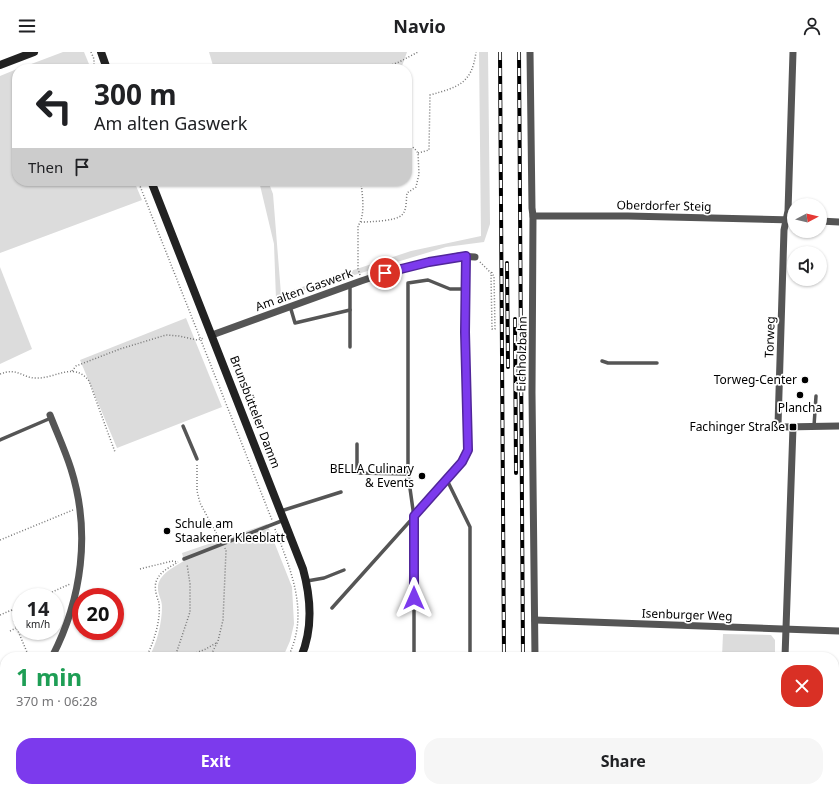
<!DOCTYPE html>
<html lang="en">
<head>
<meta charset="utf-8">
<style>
	body { margin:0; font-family:"Noto Sans",sans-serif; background:#f6f6f6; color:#202124; height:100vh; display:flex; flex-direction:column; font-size:15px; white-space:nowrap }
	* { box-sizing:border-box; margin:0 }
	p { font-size:13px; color:#757577 }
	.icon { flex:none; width:22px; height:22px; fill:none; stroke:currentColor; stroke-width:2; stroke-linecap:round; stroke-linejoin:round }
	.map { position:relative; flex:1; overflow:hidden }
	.drawer { position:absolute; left:0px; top:600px; width:839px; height:140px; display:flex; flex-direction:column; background:#fff; border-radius:16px 16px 0 0; box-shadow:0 1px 3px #0004 }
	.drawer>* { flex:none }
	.banner { position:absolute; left:12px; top:12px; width:400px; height:122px; border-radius:16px; box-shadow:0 1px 3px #0004; background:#fff; color:#202124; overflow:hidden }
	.needle { width:26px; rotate:83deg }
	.controls { position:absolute; left:787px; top:146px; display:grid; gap:8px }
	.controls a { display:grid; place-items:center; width:40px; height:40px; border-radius:50%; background:#fff; box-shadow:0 1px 3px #0004; font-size:20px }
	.speed { position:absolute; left:12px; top:536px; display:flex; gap:8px; font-size:20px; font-weight:700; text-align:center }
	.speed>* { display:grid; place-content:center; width:52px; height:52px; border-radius:50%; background:#fff; box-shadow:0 1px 3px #0004; line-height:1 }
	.speed small { font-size:10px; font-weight:400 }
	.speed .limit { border:6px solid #d22; background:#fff; color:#111 }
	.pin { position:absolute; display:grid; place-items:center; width:34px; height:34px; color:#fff; margin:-17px; border:2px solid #fff; border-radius:50%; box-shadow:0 1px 4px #0007 }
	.me { position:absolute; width:44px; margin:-22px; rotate:0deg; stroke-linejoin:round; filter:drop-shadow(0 0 3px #0008) }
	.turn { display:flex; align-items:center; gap:14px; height:84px; padding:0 16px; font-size:18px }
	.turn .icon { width:52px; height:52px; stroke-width:2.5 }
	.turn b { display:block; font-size:28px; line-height:34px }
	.then { display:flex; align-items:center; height:38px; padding:0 16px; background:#0003; gap:8px; font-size:15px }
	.round { display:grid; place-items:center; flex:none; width:42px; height:42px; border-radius:16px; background:#f6f6f6 }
	.summary { display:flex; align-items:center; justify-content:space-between; height:68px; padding:0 16px }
	h1 { font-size:24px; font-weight:700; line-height:30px; color:#1e9e55 }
	.cta { display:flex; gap:8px; margin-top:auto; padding:8px 16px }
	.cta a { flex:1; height:46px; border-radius:16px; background:#7c3aed; color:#fff; font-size:16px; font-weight:700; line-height:46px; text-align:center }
	.cta a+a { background:#f6f6f6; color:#202124 }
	header { display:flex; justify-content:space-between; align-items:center; height:52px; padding:0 16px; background:#fff; font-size:18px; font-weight:700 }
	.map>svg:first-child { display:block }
	.green { fill:#dcdcdc }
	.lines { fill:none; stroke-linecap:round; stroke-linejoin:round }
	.path { stroke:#777; stroke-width:1.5; stroke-dasharray:1 2; stroke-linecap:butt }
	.service { stroke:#555; stroke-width:3.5 }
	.minor { stroke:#555; stroke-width:7 }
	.secondary { stroke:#222; stroke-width:8 }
	.rail-casing { stroke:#000; stroke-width:4 }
	.rail { stroke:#fff; stroke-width:2.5; stroke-dasharray:8; stroke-linecap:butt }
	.route-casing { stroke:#51269a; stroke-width:10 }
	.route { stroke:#7c3aed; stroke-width:7 }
	.poi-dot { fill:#000; stroke:#fff; stroke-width:1.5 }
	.labels { text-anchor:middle; stroke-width:3.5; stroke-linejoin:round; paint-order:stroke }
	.street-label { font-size:12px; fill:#000; stroke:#fff }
	.poi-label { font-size:12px; fill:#000; stroke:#fff; text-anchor:end }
</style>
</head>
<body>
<header><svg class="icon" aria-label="menu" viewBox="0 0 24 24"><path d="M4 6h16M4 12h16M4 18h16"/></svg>Navio<svg class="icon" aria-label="person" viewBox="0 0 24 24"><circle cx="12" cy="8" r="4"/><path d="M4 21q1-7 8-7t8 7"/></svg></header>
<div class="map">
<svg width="839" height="740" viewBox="0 0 839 740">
	<rect width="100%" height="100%" fill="#fff"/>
	<g class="green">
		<polygon points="63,0 84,0 91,17 18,17"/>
		<polygon points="209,0 407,0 402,14 399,17 214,17"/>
		<polygon points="479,0 488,0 490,172 484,190 446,195 276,247 274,192 259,129 268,129 273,142 281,242 411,199 481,184"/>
		<polygon points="17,17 17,129 134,129 142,148 0,201 0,24"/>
		<polygon points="0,215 32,297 0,312"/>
		<polygon points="186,266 222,355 117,396 80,308"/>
		<path d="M 267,472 L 292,535 L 294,572 L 290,589 L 283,605 L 149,605 C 157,592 162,570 162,555 C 162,548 158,543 158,537 C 157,523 174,515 184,509 L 182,501 Z"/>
		<polygon points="723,582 771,583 775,588 775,605 722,605"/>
		<polygon points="141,735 176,735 173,740 149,740"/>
		<polygon points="231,735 269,735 270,740 228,740"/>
	</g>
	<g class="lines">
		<g class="path">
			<polyline points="91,0 94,7 94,17"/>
			<polyline points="381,17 399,10 418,0"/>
			<path d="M 418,101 L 429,98 L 430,43 C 458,35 472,32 476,0"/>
			<polyline points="138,129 272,468"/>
			<path d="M 361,170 C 370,170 396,169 402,163 C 407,158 406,148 407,141 L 416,135 L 419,122 L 418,101 L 414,96 L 407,92"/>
			<polyline points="480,210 494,224 495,277 492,277 491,224 492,220"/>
			<path d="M 360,223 L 358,217 L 358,174 C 366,162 362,143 361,129"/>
			<polyline points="72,319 76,314 120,297 166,283 179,284 197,288 204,286"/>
			<path d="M 0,322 C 18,315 22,326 36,326 C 55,327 74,309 89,329 L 115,400"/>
			<polyline points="197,413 197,439 200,451 220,488"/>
			<path d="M 275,477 C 291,519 310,561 288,605"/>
			<polyline points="0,488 73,458"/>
			<polyline points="140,517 172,509 178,510"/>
			<polyline points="36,541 38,545"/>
			<polyline points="41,545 70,532"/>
			<polyline points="12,558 15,565 13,567 29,605"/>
			<polyline points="0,563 21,554"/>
			<polyline points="10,579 16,576"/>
			<path d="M 146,605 C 154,591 161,567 159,551 C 157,545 154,537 156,530 C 159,520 170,515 178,510"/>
			<polyline points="175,605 190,560 190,532 187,512"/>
			<polyline points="185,605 206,597 216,591"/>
			<polyline points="210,605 218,589 223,568 226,499 225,496"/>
			<polyline points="0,631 5,629"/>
			<polyline points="165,735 172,740"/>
			<polyline points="261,735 262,740"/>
			<polyline points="178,740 181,735"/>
		</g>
		<g class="service">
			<polyline points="290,254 295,271 350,258"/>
			<polyline points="350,295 350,233"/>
			<polyline points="602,309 608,311 657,311"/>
			<polyline points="183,374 197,407"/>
			<polyline points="814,374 816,344"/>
			<polyline points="0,388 51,366"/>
			<polyline points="357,392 357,421 408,422"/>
			<polyline points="447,428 470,475 470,605"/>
			<polyline points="281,459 341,440"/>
			<polyline points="184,507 284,468"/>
			<polyline points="307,529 324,526 344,518"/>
			<polyline points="332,556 463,410 468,398 466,337 466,204"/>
			<polyline points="414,605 414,465 408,422 408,231 428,228 450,237 465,237"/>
			<polyline points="381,740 390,735"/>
			<polyline points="392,740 392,735"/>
		</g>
		<g class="minor">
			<polyline points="530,0 532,156 533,164 532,341 535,605"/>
			<polyline points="793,0 788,159 784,178 778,373 783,375 839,374"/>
			<polyline points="533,164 628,164 794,168"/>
			<polyline points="820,169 839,170"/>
			<polyline points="212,283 361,229 397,217 459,204 475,205"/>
			<path d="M 50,363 C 57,381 65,398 71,417 C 91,480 82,547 52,605"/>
			<polyline points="535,568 839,579"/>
			<polyline points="785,605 793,375"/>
			<polyline points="0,675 5,670"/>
			<polyline points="536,735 536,740"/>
			<polyline points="709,740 709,735"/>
			<polyline points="781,740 782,735"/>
		</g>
		<g class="secondary">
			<polyline points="101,0 107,17"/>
			<polyline points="0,13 34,0"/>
			<path d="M 151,129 L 303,517 C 311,546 313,577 301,605"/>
			<polyline points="205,740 208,735"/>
		</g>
		<g class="rail-casing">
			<g id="rail">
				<polyline points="500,0 504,605"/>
				<polyline points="519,0 523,605"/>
				<polyline points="507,211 508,315"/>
				<polyline points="515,267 516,421"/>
				<polyline points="511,735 511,740"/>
				<polyline points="518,735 518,740"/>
				<polyline points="503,740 503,735"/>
			</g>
		</g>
		<use href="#rail" class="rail"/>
	</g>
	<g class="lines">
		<g class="route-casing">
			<polyline id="route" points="385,221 429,210 466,204 465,280 468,398 462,410 414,464 414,546"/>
		</g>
		<use href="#route" class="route"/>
	</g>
	<g class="poi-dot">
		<circle cx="805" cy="328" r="4"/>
		<circle cx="800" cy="343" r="4"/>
		<rect x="789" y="371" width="8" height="8" rx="2"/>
		<circle cx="422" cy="424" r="4"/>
		<circle cx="167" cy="479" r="4"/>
	</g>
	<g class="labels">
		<g class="street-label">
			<text transform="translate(664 154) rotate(1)" y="4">Oberdorfer Steig</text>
			<text transform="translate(304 238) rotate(-20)" y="4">Am alten Gaswerk</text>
			<text transform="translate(770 285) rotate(-88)" y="4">Torweg</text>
			<text transform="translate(522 302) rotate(-89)" y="4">Eichholzbahn</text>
			<text transform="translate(255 360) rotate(69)" y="4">Brunsbütteler Damm</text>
			<text transform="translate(687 563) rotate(2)" y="4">Isenburger Weg</text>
		</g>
		<g class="poi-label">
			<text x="797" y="332">Torweg-Center</text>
			<text x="800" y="360" text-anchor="middle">Plancha</text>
			<text x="785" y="379">Fachinger Straße</text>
			<text x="414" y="421">BELLA Culinary<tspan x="414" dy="14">&amp; Events</tspan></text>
			<text x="175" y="476" text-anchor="start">Schule am<tspan x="175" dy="14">Staakener Kleeblatt</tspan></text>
		</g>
	</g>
</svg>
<div class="controls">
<a><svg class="needle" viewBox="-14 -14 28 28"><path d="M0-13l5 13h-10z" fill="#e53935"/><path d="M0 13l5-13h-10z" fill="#757577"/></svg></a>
<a><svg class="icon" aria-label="sound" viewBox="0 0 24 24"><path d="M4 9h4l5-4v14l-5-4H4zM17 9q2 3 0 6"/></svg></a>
</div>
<div class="speed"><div>14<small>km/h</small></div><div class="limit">20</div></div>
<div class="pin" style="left:385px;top:221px;background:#d93025"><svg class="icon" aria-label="arrive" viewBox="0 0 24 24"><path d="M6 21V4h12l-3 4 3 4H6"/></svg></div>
<svg class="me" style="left:414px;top:546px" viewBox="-20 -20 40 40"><path d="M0-17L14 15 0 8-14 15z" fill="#7c3aed" stroke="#fff" stroke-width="4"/></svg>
<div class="banner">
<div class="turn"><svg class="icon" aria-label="left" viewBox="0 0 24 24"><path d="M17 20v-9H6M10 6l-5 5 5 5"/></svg><div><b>300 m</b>Am alten Gaswerk</div></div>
<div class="then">Then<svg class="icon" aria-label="arrive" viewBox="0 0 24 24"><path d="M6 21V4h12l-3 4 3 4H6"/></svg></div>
</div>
<section class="drawer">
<div class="summary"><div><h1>1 min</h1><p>370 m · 06:28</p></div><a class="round" style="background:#d93025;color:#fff"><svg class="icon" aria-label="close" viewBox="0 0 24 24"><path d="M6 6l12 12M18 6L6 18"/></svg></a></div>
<div class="cta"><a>Exit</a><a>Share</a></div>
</section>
</div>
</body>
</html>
